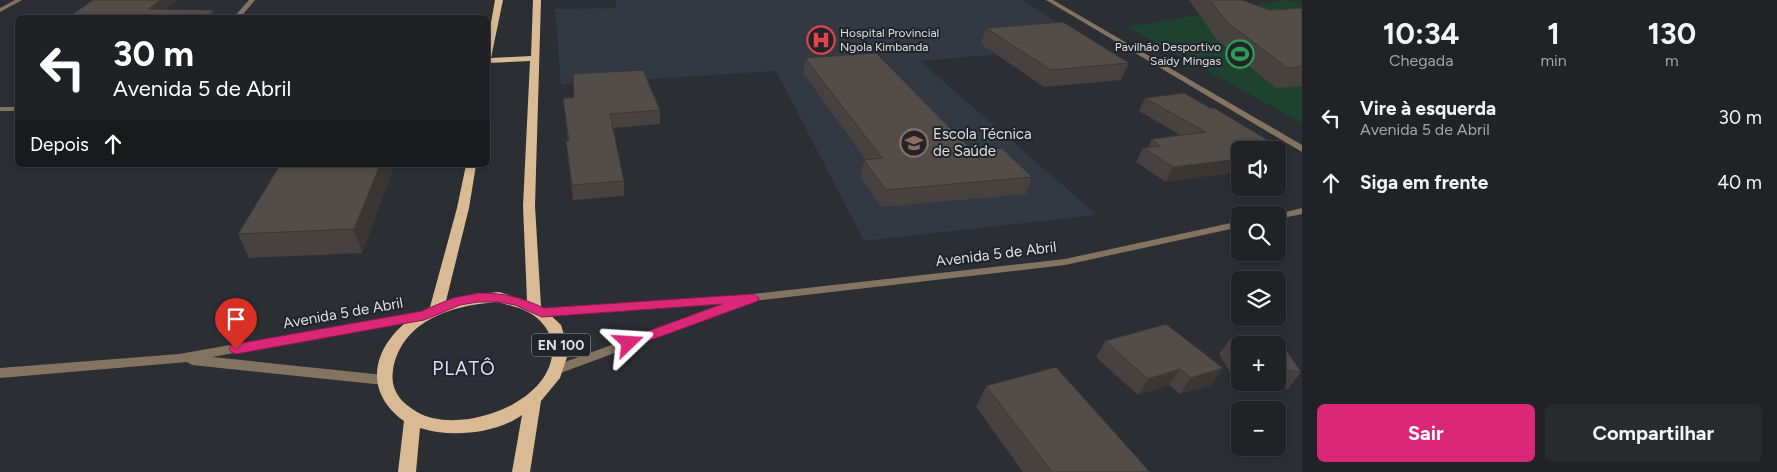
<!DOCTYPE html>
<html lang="pt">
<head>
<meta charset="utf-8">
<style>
	body { margin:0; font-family:Figtree,sans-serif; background:#282a2e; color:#f1f3f6; height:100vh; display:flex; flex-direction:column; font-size:19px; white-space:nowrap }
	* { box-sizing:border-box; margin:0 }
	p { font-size:16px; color:#a2a4a7 }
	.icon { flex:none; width:28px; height:28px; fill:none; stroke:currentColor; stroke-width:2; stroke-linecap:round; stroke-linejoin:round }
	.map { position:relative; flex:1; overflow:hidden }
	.drawer { display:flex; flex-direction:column; background:#202226; width:475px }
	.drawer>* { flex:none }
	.top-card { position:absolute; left:15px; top:15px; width:475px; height:152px; border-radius:8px; box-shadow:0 2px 8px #0003,0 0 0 1px #3d3f43; background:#202124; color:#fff; overflow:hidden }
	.buttons { position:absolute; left:1231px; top:141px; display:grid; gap:10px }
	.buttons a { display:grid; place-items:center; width:55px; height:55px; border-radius:8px; background:#202226; box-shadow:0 2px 8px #0003,0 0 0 1px #3d3f43; font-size:25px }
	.pin { position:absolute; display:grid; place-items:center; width:42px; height:42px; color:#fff; margin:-51px -21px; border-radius:50% 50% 50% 0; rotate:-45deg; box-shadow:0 0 5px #0007 }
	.pin .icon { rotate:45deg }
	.me { position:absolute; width:55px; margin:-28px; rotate:70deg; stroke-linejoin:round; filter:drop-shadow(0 0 4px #0008) }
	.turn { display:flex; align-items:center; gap:18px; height:105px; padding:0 15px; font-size:22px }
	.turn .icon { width:65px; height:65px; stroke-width:2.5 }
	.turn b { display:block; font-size:35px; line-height:42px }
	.then { display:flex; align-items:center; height:48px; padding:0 15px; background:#0003; gap:10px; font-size:19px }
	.eta { display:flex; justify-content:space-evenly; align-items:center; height:85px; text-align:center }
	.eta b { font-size:30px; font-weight:700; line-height:35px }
	.action { display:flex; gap:10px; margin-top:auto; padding:10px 15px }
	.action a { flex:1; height:58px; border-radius:8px; background:#db2777; color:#fff; font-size:20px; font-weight:700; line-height:58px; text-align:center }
	.action a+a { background:#282a2e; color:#f1f3f6 }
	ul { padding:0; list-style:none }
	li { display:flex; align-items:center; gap:15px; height:65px; padding:0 15px }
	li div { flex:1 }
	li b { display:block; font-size:19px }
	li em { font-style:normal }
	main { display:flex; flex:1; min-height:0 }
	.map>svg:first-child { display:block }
	.built { fill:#323942 }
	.green { fill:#1e4130 }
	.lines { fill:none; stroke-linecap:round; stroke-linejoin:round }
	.service { fill:#837462; fill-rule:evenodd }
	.minor { fill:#837462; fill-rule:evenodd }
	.primary { fill:#d9ba94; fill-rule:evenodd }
	.wall { fill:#47423f }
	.shaded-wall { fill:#393633 }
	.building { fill:#524d49; stroke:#393633 }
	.route { fill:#db2777; stroke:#8e194d }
	.labels { text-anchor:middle; stroke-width:4; stroke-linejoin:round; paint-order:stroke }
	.far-poi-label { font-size:12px; fill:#dde0e3; stroke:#212429; text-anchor:start }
	.shield { fill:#212429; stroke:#a5a8ab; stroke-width:1 }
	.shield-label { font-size:14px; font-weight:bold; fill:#dde0e3 }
	.poi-label { font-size:15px; fill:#dde0e3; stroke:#212429; text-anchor:start }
	.street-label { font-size:15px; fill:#dde0e3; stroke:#212429 }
	.near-neighbourhood-label { font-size:19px; letter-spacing:1px; fill:#dfdbf8; stroke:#212429 }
</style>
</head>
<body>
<main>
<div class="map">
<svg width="1302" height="472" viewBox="0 0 1302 472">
	<rect width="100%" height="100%" fill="#2b2e33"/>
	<polygon class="built" points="616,0 1022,0 1096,46 920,61 1097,215 864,241 776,71 561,85 555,9 616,8"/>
	<polygon class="green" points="1285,0 1302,3 1302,123 1127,27"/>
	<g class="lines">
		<g class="service">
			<polygon points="15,0 22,0 0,12 0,8"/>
			<polygon points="249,0 255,0 240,18 233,18"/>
		</g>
		<g class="minor">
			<polygon points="1046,0 1053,0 1302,145 1302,152"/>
			<rect x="0" y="107" width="18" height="4"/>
			<polygon points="1302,208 1302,214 1278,219 1278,215 1274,215"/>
			<polygon points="1240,221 1240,227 1065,265 745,302 744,305 558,374 554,372 552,369 554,366 723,304 543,317 539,316 537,313 539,310 543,309 753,294 1065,259"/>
			<polygon points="424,311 428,312 430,315 428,318 212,357 384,375 388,377 390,380 388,383 384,385 192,365 187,362 0,378 0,368 179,354"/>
		</g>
		<path class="primary" d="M 495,0 L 503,0 L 491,58 L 531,56 L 533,0 L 541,0 L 535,206 L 541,306 L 561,325 L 569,351 L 560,378 L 541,401 L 530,472 L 512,472 L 522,415 C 496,434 450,438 420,428 L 416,472 L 398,472 L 404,421 C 352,383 383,329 430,307 L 457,208 L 466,165 L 476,165 L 469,208 L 446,301 L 480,294 L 499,292 L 527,301 L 523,206 L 530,61 L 488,63 L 488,39 ZM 498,302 C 508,305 521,308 530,313 C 539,318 549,329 551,339 C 565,399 462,438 417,412 C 400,402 390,390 393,370 C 402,319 454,305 498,302 Z"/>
	</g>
	<g class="wall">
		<polygon points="1189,0 1242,0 1270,10 1302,8 1302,86 1276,88 1217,40"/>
		<polygon points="986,28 1129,63 1121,80 1044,87 981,44"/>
		<polygon points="805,58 972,150 1032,177 1026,194 882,207 860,177 864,160 866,160 803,73"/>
		<polygon points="563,98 660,110 660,124 613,128 624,181 624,196 573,200 566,141 568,141"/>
		<polygon points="1145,98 1266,139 1166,182 1136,162 1143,148 1148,148 1152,139 1180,135 1139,111"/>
		<polygon points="280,165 431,165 394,166 362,253 249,258 238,234"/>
		<polygon points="1166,324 1211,385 1180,394 1169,385 1138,395 1096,357 1105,341"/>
		<polygon points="1231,338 1282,344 1301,372 1288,389 1240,382 1278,382 1278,345 1240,345 1240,382 1236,382 1219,354"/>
		<polygon points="986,386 1150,472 1023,472 976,407"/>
	</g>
	<g class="shaded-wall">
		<polygon points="161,0 178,0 156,18 149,9"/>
		<polygon points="214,10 217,18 205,18"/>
		<polygon points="1240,159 1240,172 1166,182 1173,167"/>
		<polygon points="380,165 394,165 394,166 362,253 354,229"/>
		<polygon points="1223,368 1211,385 1180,394 1191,378"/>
		<polygon points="1180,369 1169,385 1138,395 1148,379"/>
	</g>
	<g class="building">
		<polygon points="93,0 161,0 149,9 214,10 205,18 67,18"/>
		<polygon points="1210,0 1242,0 1270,10 1302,8 1302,67 1287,68 1227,22"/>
		<polygon points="1063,22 1129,63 1051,70 986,28"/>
		<polygon points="876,53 972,150 1002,148 1032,177 886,190 864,160 882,158 805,58"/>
		<polygon points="643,70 660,110 610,114 624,181 572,185 566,141 569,141 563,98 574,98 573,74"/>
		<polygon points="1184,93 1210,108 1214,108 1266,139 1266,150 1240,150 1240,159 1173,167 1143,148 1160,146 1152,139 1206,132 1145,98"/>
		<polygon points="280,165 380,165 354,229 238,234"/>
		<polygon points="1166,324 1223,368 1191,378 1180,369 1148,379 1105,341"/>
		<polygon points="1231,338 1282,344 1301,372 1278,369 1278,345 1240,345 1240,352"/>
		<polygon points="1056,367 1150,472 1052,472 986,386"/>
	</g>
	<path class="route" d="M 478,293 C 505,293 520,297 544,308 L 753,294 L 759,298 L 758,301 L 629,348 L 624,347 L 622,343 L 624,340 L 722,304 L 542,317 L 515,305 L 499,302 L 478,302 L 460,305 L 424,320 L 236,354 L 231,352 L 229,349 L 231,345 L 236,344 L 422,311 L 453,298 Z"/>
	<defs>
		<g id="hospital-ring" transform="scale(1.4375)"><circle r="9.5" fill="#212429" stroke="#e0444e" stroke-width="1.5"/><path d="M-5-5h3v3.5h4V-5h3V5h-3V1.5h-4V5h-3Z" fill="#e0444e"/></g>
		<g id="stadium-ring" transform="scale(1.4375)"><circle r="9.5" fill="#212429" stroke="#2e9e5b" stroke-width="1.5"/><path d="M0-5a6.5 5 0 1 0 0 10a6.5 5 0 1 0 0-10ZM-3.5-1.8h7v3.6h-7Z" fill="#2e9e5b"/></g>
		<g id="school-ring" transform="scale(1.4375)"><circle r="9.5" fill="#212429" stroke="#8d6e63" stroke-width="1.5"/><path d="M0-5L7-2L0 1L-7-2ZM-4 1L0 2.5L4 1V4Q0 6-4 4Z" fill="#8d6e63"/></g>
	</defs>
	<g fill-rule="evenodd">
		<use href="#hospital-ring" x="821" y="40"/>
		<use href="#stadium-ring" x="1240" y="54"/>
		<use href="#school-ring" x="914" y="143"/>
	</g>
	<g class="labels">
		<g class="far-poi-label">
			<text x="840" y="37">Hospital Provincial<tspan x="840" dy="14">Ngola Kimbanda</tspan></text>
			<text x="1221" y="51" text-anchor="end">Pavilhão Desportivo<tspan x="1221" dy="14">Saidy Mingas</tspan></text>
		</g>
		<rect class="shield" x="532" y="333.5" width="58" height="23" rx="4"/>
		<g class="shield-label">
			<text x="561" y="350">EN 100</text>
		</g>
		<g class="poi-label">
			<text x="933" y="139">Escola Técnica<tspan x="933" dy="17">de Saúde</tspan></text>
		</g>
		<g class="street-label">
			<text transform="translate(996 254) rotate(-7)" y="5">Avenida 5 de Abril</text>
			<text transform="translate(343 313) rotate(-10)" y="5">Avenida 5 de Abril</text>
		</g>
		<g class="near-neighbourhood-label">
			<text x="464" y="375">PLATÔ</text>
		</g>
	</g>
</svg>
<div class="buttons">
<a><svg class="icon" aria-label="sound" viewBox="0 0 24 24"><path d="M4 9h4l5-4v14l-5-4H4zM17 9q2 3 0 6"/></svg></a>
<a><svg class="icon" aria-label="search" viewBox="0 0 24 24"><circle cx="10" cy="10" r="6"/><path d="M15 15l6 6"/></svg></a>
<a><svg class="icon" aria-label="layers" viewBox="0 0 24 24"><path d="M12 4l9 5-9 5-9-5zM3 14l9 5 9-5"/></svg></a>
<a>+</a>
<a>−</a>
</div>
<div class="pin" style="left:236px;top:349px;background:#d93025"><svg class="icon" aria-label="arrive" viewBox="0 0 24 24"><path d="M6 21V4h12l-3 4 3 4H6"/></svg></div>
<svg class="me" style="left:629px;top:343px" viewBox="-20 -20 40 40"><path d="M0-17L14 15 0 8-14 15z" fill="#db2777" stroke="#fff" stroke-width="4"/></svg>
<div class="top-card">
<div class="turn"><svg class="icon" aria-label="left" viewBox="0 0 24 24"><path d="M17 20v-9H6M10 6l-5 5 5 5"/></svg><div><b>30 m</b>Avenida 5 de Abril</div></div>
<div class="then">Depois<svg class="icon" aria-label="ahead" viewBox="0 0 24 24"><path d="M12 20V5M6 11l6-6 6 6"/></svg></div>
</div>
</div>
<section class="drawer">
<div class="eta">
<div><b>10:34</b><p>Chegada</p></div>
<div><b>1</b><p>min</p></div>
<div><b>130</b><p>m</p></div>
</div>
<ul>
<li><svg class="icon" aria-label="left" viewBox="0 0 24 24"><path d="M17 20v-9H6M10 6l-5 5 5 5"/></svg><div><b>Vire à esquerda</b><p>Avenida 5 de Abril</p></div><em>30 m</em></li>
<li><svg class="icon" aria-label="ahead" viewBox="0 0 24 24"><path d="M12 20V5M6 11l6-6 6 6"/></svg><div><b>Siga em frente</b></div><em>40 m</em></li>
</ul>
<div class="action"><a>Sair</a><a>Compartilhar</a></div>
</section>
</main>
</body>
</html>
